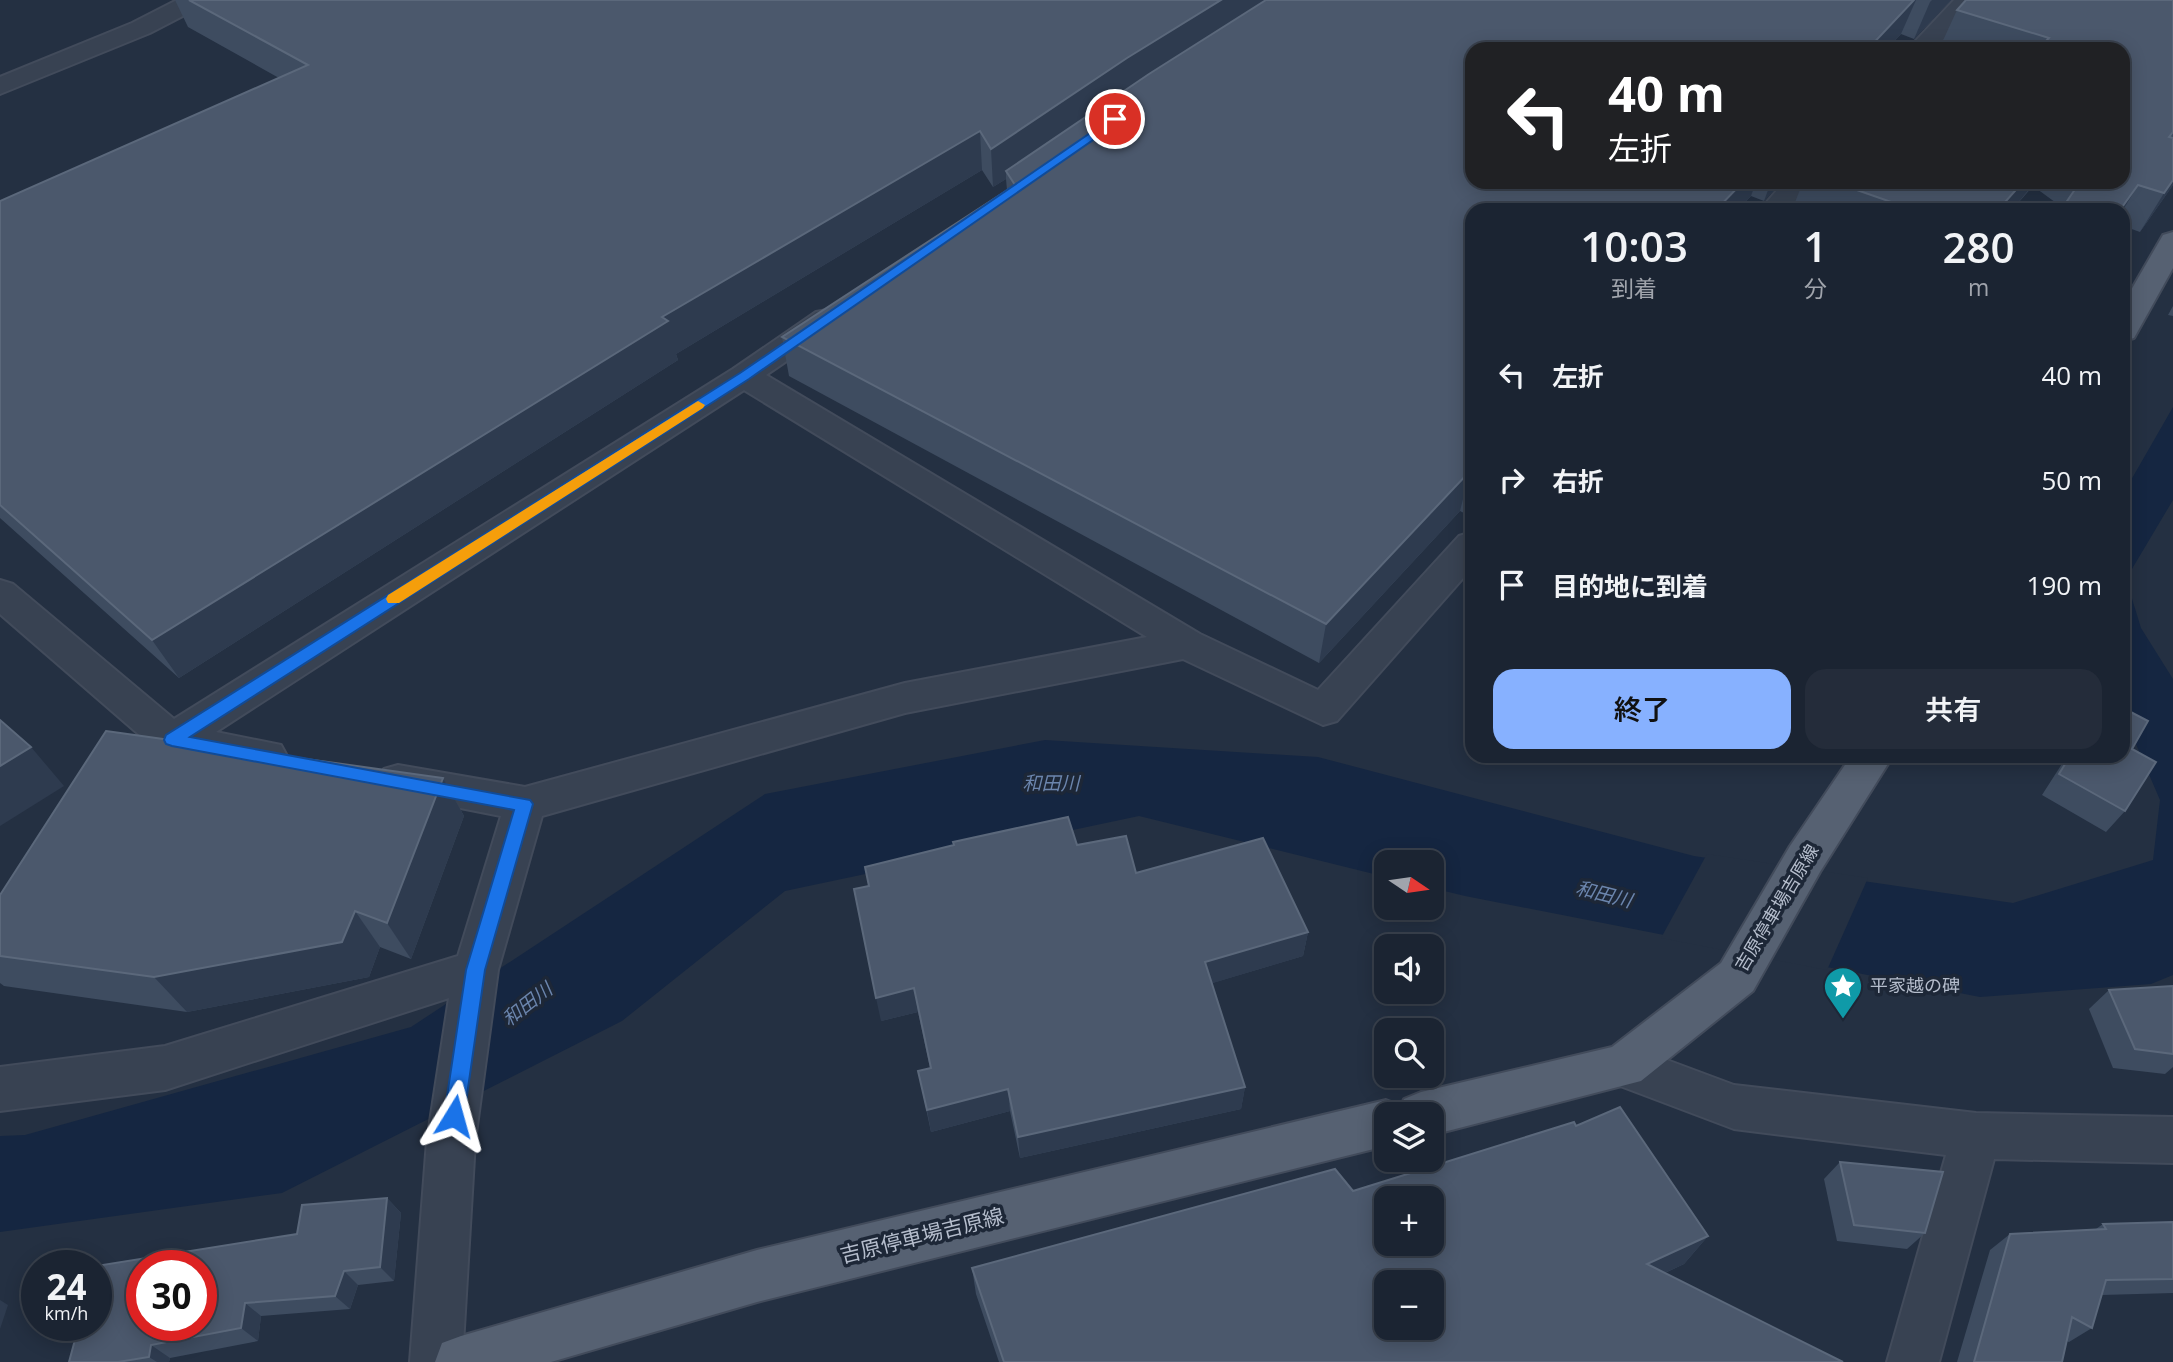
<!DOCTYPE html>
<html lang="ja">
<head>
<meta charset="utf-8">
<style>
	body { margin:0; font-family:"Open Sans","Noto Sans JP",sans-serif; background:#242c3a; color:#f1f3f6; height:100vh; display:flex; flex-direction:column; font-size:26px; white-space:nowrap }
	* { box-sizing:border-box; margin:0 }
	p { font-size:23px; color:#a0a4ac }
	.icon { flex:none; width:38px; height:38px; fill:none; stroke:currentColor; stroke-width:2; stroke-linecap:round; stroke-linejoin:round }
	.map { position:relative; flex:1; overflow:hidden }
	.drawer { position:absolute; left:1465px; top:203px; width:665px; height:560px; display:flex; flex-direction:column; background:#1b2432; border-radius:21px; box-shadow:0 4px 18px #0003,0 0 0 2px #39414d }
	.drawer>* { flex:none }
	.hud { position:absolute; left:1465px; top:42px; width:665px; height:147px; border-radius:21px; box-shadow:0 4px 18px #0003,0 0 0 2px #39414d; background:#202124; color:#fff; overflow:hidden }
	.needle { width:46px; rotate:103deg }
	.tools { position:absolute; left:1374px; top:850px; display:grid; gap:14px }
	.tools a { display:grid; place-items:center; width:70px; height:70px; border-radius:14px; background:#1b2432; box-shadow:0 4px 18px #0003,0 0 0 2px #39414d; font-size:35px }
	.speed { position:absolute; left:21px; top:1250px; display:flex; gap:14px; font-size:35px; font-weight:700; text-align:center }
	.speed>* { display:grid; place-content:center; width:91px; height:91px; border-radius:50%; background:#1b2432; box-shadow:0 4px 18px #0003,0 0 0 2px #39414d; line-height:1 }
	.speed small { font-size:18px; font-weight:400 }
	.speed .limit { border:10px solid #d22; background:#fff; color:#111 }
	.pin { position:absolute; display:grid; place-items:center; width:60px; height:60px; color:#fff; margin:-30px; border:4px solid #fff; border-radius:50%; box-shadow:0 2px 7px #0007 }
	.me { position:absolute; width:77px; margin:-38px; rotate:8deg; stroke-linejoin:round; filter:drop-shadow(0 0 5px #0008) }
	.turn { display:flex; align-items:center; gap:24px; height:147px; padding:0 28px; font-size:32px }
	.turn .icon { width:91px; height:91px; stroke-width:2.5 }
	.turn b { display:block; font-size:49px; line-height:60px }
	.eta { display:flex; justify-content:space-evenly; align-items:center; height:119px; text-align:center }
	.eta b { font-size:42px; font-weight:600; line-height:49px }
	.primary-button { display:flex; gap:14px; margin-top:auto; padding:14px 28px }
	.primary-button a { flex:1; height:80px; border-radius:21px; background:#87b1ff; color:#111; font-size:28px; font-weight:600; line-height:80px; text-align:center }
	.primary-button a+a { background:#242c3a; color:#f1f3f6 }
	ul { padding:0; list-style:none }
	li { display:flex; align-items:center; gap:21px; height:105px; padding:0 28px }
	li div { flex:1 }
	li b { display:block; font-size:26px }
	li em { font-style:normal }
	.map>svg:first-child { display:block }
	.water { fill:#152641 }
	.pier { fill:#243042 }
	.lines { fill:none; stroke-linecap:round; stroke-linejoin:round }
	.minor-casing { stroke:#424b5b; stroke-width:4 }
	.major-casing { stroke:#424b5b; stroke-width:4 }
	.minor { fill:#384252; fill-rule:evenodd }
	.major { fill:#566172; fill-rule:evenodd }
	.wall { fill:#3e4c60 }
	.shaded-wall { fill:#2e3b4f }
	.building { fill:#4b586c; stroke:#5b687b; stroke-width:2; fill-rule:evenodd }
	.route { fill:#1a73e8; stroke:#114b97; stroke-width:2 }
	.slow { fill:#f59e0b }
	.labels { text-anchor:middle; stroke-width:7; stroke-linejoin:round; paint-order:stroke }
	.street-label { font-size:18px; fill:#b5bdcc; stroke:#1d2737 }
	.poi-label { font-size:18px; fill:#b5bdcc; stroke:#1d2737; text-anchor:start }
	.water-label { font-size:19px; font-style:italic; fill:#6b85ad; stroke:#1d2737 }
	.near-street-label { font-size:21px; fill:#b5bdcc; stroke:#1d2737 }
</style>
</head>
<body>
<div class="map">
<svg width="2173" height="1362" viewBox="0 0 2173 1362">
	<rect width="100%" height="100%" fill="#243042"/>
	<polygon class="water" points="2173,407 2173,500 2126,579 2141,628 2173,679 2173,975 2151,984 1980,997 1465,896 1432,888 1432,863 1386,863 1386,877 1139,816 785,891 622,1021 282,1193 0,1232 0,1136 25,1135 411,1027 765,794 1045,740 1318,757 1694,856 2013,903 2153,860 2160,800 2123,714 2123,494"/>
	<polygon class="pier" points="1707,854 1868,878 1827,970 1661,938"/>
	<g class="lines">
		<g class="minor-casing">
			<g id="minor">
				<polygon points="177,0 207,0 204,5 150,33 0,94 0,77 132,23"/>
				<polygon points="1954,0 1979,0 1935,49 1908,49"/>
				<polygon points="1784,182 1813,182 1789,210 1760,210"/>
				<polygon points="827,310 838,312 842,319 838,326 766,375 1200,634 1318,690 1459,536 1472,532 1472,568 1337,721 1323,725 1183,659 905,713 542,816 498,970 475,1141 462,1362 410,1362 427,1141 449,998 165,1090 0,1111 0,1067 165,1046 458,956 501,816 384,793 378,781 384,769 398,765 525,787 905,683 1147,637 744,390 216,732 281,745 287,756 281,767 267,772 158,751 0,614 0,580 13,584 174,719 733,369 816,312"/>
				<polygon points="1624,1044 1734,1085 1976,1113 2173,1117 2173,1163 1994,1159 1939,1362 1887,1362 1946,1155 1734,1129 1607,1081 1601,1066 1607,1051"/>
			</g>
		</g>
		<g class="major-casing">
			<g id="major">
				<polygon points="2173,232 2173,268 2134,338 2123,341 2123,304 2163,235"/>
				<polygon points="1851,756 1893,756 1820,872 1753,991 1641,1081 1432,1135 1432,1115 1386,1115 1386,1146 757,1302 551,1362 435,1362 442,1343 461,1336 757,1250 1386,1100 1401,1106 1404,1099 1421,1092 1612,1047 1721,963 1790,846"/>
			</g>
		</g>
		<use href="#minor" class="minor"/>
		<use href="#major" class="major"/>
	</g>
	<g class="wall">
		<polygon points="175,0 1951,0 1914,39 1901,34 1887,49 1472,49 1472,182 1782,182 1764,201 1751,196 1738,210 1472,210 1472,517 1460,511 1319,663 789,376 782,337 1007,190 1006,179 993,187 982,170 676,354 678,360 179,678 0,518 0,201 279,78 188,27"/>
		<polygon points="2173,0 2173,185 2140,232 2123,226 2123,210 2063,208 2033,186 2012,210 1792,210 1803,182 2123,182 2123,49 1947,49 1940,47 1957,10"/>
		<polygon points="2173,306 2173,316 2168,315"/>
		<polygon points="2132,749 2125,811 2106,832 2042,795 2067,756 2123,756"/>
		<polygon points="443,778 464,816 411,959 380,947 369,977 187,1012 4,986 0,983 0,895"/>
		<polygon points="1077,845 1136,873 1308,932 1303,956 1212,983 1245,1087 1241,1109 1020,1158 1010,1111 931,1132 918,1071 930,1068 918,1012 881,1021"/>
		<polygon points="2173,986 2173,1067 2165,1074 2113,1068 2089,1009 2109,990"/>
		<polygon points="1576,1126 1708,1236 1684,1264 1665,1273 1843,1362 999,1362 976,1294 972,1268 1353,1191"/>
		<polygon points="1840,1162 1925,1233 1907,1249 1837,1241 1824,1179"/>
		<polygon points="387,1198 401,1213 394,1281 358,1285 350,1309 261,1316 258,1341 170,1358 169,1362 69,1362 297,1234"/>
		<polygon points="2173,1222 2173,1293 2102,1295 2092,1328 2069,1342 2066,1341 2062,1362 1957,1362 1990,1250 2010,1234 2096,1229 2103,1224"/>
	</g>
	<g class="shaded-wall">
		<polygon points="1221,0 1277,0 1006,171 1006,179 993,187 991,149 1127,58"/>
		<polygon points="1914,0 1916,0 1901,34 1887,49 1868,49"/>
		<polygon points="1932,0 1951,0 1914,39 1930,2"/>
		<polygon points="980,131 982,170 676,354 678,360 179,678 152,640 662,317"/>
		<polygon points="2173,180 2173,185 2140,232 2164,193"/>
		<polygon points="1743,182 1756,182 1751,196 1738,210 1716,210"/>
		<polygon points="1771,182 1782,182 1764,201"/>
		<polygon points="2023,182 2035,182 2012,210 1998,210"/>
		<polygon points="2138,185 2123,210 2120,210"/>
		<polygon points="1470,471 1460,511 1319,663 1326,624"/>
		<polygon points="31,747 64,786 0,826 0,766"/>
		<polygon points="443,778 464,816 411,959 387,923"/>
		<polygon points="355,911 380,947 369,977 187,1012 154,977"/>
		<polygon points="1308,932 1303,956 1203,986 1205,962"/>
		<polygon points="914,988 918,1012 881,1021 876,998"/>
		<polygon points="1245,1087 1241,1109 1020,1158 1018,1137"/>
		<polygon points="1008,1089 1010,1111 931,1132 927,1110"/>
		<polygon points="387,1198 401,1213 394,1281 380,1267"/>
		<polygon points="1708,1236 1684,1264 1625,1291 1647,1264"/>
		<polygon points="344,1271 358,1285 350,1309 335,1296"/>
		<polygon points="0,1300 8,1305 0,1329"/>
		<polygon points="245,1303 261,1316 258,1341 241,1328"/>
		<polygon points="151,1345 170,1358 169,1362 157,1362 149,1357"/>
	</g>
	<g class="building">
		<polygon points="189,0 1221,0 1127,58 991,149 980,131 662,317 668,321 152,640 0,505 0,201 308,65"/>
		<polygon points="1266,0 1914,0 1868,49 1472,49 1472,182 1743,182 1716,210 1472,210 1472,472 1470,471 1326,624 782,337 1015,185 1006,171 1149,74"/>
		<polygon points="1966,0 2173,0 2173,132 2169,137 2173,138 2173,180 2164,193 2138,185 2120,210 2061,210 2080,182 2123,182 2123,49 2038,49 2049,38 1957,10"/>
		<polygon points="1834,182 2023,182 1998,210 1914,210"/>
		<polygon points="2123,708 2148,721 2132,749 2156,762 2125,811 2059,774 2070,756 2123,756"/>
		<polygon points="0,720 31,747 0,766"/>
		<polygon points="106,731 443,778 387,923 355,911 342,942 154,977 0,956 0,895"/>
		<polygon points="1068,817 1077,845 1126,836 1136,873 1263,838 1308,932 1205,962 1245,1087 1018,1137 1008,1089 927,1110 918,1071 931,1068 914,988 876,998 854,889 869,886 865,867 954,845 953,842"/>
		<polygon points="2173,986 2173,1054 2135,1049 2109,990"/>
		<path d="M 1620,1107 L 1708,1236 L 1647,1264 L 1843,1362 L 1004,1362 L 972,1268 L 1335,1169 L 1353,1191 L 1574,1122 L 1576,1126 ZM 1386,1199 L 1432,1199 L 1432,1244 L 1386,1244 ZM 1386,1283 L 1432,1283 L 1432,1328 L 1386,1328 Z"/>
		<polygon points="1840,1162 1943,1172 1925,1233 1854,1225"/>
		<path d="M 387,1198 L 380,1267 L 344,1271 L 335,1296 L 245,1303 L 241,1328 L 151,1345 L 149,1357 L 118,1362 L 69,1362 L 79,1325 L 96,1325 L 96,1266 L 297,1234 L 302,1205 ZM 142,1265 L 201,1265 L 201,1325 L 142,1325 Z"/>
		<polygon points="2173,1222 2173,1279 2106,1280 2092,1328 2072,1317 2062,1362 1974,1362 2010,1234 2106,1229 2103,1224"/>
	</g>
	<polygon class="route" points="1115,116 1121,119 1119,122 749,379 190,737 530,800 533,804 485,970 464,1116 461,1123 454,1126 447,1123 444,1116 466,970 514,810 172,746 166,744 164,740 166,735 740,373"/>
	<polygon class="slow" points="698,401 705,405 703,408 399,603 388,603 386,599 388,595"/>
	<defs>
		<g id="sight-pin" transform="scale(2.0125)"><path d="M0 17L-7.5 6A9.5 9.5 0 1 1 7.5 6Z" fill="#0f9aa8" stroke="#1d2737"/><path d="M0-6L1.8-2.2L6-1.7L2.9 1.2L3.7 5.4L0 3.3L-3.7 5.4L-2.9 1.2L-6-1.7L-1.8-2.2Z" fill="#fff"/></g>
	</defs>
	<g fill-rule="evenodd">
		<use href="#sight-pin" x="1843" y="986"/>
	</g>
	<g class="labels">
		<g class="street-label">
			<text transform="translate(1777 908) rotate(-59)" y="6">吉原停車場吉原線</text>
		</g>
		<g class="poi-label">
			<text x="1870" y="992">平家越の碑</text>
		</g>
		<g class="water-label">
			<text x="1051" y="790">和田川</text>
			<text transform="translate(1604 894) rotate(14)" y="7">和田川</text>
			<text transform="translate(527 1004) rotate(-38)" y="7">和田川</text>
		</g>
		<g class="near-street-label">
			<text transform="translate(922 1236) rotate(-14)" y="7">吉原停車場吉原線</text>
		</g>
	</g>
</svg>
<div class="tools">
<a><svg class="needle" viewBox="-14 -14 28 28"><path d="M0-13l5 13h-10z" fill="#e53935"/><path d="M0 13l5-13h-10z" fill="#a0a4ac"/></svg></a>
<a><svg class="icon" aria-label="sound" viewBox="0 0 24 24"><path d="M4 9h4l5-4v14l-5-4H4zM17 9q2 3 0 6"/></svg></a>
<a><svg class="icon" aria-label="search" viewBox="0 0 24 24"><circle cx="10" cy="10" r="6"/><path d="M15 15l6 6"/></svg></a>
<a><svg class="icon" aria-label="layers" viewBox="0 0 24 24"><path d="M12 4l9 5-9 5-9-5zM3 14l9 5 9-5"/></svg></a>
<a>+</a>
<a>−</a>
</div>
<div class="speed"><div>24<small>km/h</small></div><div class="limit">30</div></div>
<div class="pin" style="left:1115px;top:119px;background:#d93025"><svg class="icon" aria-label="arrive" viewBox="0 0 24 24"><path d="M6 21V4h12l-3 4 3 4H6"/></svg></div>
<svg class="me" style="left:454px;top:1116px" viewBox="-20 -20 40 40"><path d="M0-17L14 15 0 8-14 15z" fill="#1a73e8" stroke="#fff" stroke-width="4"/></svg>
<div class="hud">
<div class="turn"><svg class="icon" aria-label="left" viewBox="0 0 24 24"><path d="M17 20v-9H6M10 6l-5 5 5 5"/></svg><div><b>40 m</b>左折</div></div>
</div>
<section class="drawer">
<div class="eta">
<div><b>10:03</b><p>到着</p></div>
<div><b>1</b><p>分</p></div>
<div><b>280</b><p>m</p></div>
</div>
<ul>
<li><svg class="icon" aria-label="left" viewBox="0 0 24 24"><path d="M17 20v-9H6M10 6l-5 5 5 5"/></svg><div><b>左折</b></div><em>40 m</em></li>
<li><svg class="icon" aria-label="right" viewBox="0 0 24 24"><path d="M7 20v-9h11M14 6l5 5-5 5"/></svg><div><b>右折</b></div><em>50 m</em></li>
<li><svg class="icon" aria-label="arrive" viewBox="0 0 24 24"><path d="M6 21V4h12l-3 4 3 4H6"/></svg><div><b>目的地に到着</b></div><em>190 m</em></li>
</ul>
<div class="primary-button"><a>終了</a><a>共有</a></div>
</section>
</div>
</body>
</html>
